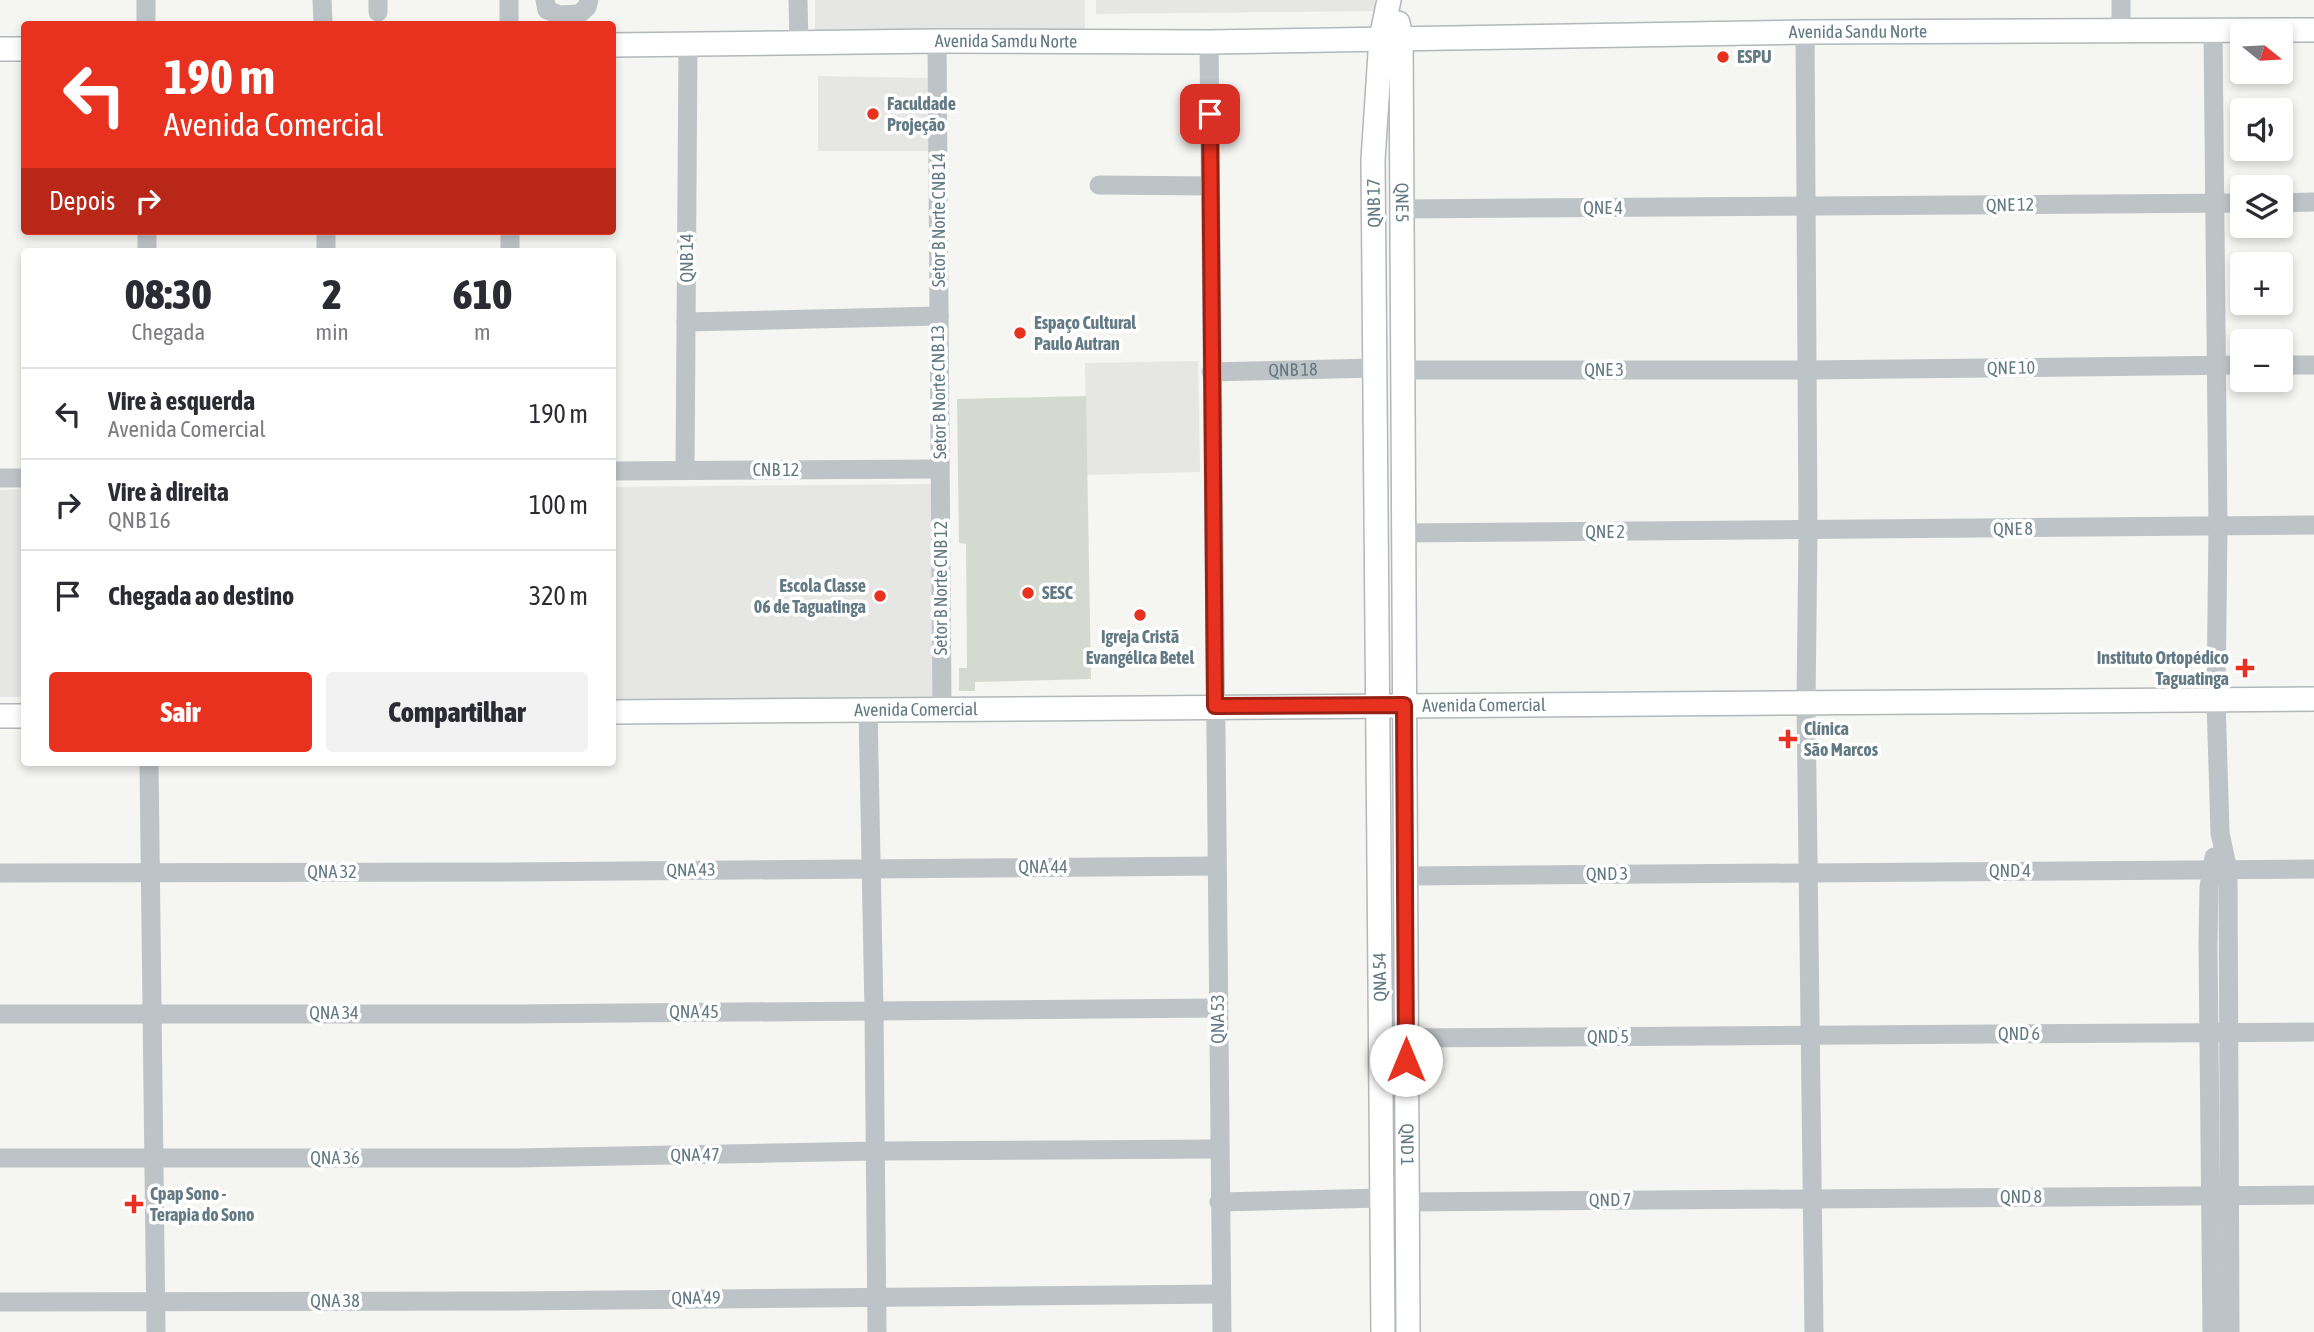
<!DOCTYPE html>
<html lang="pt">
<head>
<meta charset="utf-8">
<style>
	body { margin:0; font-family:"Asap Condensed",sans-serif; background:#f2f2f3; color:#2b2b33; height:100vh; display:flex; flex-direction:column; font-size:26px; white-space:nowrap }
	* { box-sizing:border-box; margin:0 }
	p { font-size:23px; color:#7c7c81 }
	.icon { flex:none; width:38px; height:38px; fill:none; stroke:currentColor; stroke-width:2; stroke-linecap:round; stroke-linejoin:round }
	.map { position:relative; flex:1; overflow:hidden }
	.side { position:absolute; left:21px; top:248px; width:595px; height:518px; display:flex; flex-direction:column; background:#fff; border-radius:7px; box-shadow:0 4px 10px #0003 }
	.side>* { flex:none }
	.guide { position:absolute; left:21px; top:21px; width:595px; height:214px; border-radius:7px; box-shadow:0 4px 10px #0003; background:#e8311e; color:#fff; overflow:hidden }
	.needle { width:46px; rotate:108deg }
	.controls { position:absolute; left:2230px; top:21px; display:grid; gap:14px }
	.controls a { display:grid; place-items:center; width:63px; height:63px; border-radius:7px; background:#fff; box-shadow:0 4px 10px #0003; font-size:35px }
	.pin { position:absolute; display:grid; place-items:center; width:60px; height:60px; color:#fff; margin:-30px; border-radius:14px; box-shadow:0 4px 10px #0006 }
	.me { position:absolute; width:77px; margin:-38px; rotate:0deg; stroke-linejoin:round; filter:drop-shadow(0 0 5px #0008) }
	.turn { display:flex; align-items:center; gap:24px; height:147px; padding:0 28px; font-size:32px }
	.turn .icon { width:91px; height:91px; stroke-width:2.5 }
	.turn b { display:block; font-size:49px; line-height:60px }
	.then { display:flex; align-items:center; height:66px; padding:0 28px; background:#0003; gap:14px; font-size:26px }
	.eta { display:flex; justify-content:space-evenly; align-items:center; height:119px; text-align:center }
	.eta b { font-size:42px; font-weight:800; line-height:49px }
	.primary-button { display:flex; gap:14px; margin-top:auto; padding:14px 28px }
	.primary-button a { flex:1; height:80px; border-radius:7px; background:#e8311e; color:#fff; font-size:28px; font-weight:800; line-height:80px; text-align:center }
	.primary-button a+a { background:#f2f2f3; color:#2b2b33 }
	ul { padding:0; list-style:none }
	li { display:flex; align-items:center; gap:21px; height:91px; padding:0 28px; border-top:2px solid #e1e1e2 }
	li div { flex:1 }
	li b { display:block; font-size:26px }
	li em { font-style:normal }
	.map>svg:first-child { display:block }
	.built { fill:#e6e6e4 }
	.green { fill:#d5dad0 }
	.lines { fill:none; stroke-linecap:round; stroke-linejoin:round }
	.major-casing { stroke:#b1b7ba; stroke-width:26 }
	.minor { stroke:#bdc3c6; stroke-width:19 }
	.major { stroke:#fff; stroke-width:23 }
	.route-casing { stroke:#972014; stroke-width:18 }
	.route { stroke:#e8311e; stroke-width:12 }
	.poi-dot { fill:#e8311e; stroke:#fff; stroke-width:2.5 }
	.labels { text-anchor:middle; stroke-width:7; stroke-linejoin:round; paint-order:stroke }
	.street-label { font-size:18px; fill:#637983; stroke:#fff }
	.poi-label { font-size:18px; font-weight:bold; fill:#637983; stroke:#fff; text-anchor:start }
</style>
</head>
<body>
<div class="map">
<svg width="2314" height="1332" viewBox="0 0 2314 1332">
	<rect width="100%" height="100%" fill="#f5f5f1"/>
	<g class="built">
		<polygon points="815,0 1085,0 1085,29 815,32"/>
		<polygon points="1096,0 1375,0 1375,11 1096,14"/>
		<polygon points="818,76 929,78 929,151 818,151"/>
		<polygon points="1198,361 1200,472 1087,475 1085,363"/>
		<polygon points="934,484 938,698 613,700 612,487"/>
		<polygon points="24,489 24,697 0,697 0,490"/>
	</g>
	<polygon class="green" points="1086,396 1091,679 975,682 975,691 959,691 959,668 967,668 966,544 959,543 957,399"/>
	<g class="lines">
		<g class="major-casing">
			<g id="major">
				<path id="s2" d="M 1398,23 L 1401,37 L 1408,1332"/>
				<path id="s3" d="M 612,45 L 937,41 L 1209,42 L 1805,32 L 2314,30"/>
				<polyline points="0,49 24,49"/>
				<path id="s4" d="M 612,712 L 2314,699"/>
				<polyline points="0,716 24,716"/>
				<polyline points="1383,1332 1373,160 1381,38 1389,0"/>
			</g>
		</g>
		<g class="minor">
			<polyline points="146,0 146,24"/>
			<polyline points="322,0 323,24"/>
			<polyline points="378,0 378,12"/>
			<polyline points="509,0 509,24"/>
			<polyline points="545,0 547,10 560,15 579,14 587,7 589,0"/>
			<polyline points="798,0 799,44"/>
			<polyline points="2213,31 2218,526 2216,700 2220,833 2228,870 2230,1332"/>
			<polyline points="1805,32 1808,532 1806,703 1814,1332"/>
			<polyline points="2121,32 2121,0"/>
			<polyline points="937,41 942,708"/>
			<polyline points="1209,42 1222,1332"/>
			<polyline points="1099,185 1210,186"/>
			<polyline points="2280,203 2314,202"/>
			<polyline points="1401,209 2242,203"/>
			<polyline points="147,231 147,252"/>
			<polyline points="326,231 326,252"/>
			<polyline points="510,231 510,252"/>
			<polyline points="686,322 939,316"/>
			<polyline points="2280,365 2314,365"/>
			<polyline points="1401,370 1807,370 2242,365"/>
			<path id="s1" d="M 1211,372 L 1376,368"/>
			<polyline points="685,470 688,45"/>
			<polyline points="612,471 940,469"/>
			<polyline points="0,478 24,478"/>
			<polyline points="1403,533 2314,525"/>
			<polyline points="868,708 874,1011 877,1332"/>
			<polyline points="149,763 156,1332"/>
			<polyline points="0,873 513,872 1216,866"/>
			<polyline points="1405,876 2314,869"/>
			<polyline points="0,1014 515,1014 1218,1008"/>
			<polyline points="1406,1038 2314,1032"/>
			<polyline points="0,1158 515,1158 876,1151 1218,1149"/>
			<polyline points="1219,1202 1382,1198"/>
			<polyline points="1407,1202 2314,1195"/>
			<polyline points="0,1302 515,1301 1221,1294"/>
			<polyline points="2212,1332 2208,944 2209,887 2214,857"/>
		</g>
		<use href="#major" class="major"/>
	</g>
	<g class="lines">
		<g class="route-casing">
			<polyline id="route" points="1210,114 1215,706 1404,705 1406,1060"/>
		</g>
		<use href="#route" class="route"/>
	</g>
	<g class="poi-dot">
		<circle cx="1723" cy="57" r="7"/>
		<circle cx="873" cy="114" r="7"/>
		<circle cx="1020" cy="333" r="7"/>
		<circle cx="1028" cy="593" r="7"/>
		<circle cx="880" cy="596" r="7"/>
		<circle cx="1140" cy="615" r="7"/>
		<path d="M2241.5 657.5h7v7h7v7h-7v7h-7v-7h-7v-7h7z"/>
		<path d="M1784.5 728.5h7v7h7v7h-7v7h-7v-7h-7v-7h7z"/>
		<path d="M130.5 1193.5h7v7h7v7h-7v7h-7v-7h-7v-7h7z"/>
	</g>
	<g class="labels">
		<g class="street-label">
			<text dy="6" stroke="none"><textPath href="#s3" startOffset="1246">Avenida Sandu Norte</textPath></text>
			<text dy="6" stroke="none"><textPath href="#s3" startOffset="394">Avenida Samdu Norte</textPath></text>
			<text transform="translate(1374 203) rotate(-91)" y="6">QNB 17</text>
			<text dy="6" stroke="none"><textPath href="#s2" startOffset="180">QNE 5</textPath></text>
			<text transform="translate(2010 205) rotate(-1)" y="6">QNE 12</text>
			<text x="1603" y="214">QNE 4</text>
			<text transform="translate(939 220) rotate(-90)" y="6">Setor B Norte CNB 14</text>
			<text transform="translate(687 258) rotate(-90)" y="6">QNB 14</text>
			<text transform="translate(2011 368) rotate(-1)" y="6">QNE 10</text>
			<text dy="6" stroke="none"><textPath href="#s1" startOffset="82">QNB 18</textPath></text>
			<text x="1604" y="376">QNE 3</text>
			<text transform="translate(939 392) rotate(-91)" y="6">Setor B Norte CNB 13</text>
			<text x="776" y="476">CNB 12</text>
			<text transform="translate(2013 529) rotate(-1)" y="6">QNE 8</text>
			<text x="1605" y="538">QNE 2</text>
			<text transform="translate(941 588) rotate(-90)" y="6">Setor B Norte CNB 12</text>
			<text dy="6" stroke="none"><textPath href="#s4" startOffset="872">Avenida Comercial</textPath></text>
			<text dy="6" stroke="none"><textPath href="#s4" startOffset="304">Avenida Comercial</textPath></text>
			<text x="1043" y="873">QNA 44</text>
			<text transform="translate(691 870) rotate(-1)" y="6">QNA 43</text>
			<text x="2010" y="877">QND 4</text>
			<text x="332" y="878">QNA 32</text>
			<text transform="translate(1607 874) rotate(-1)" y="6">QND 3</text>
			<text transform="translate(1380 977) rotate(-91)" y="6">QNA 54</text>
			<text x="694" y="1018">QNA 45</text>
			<text x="334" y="1019">QNA 34</text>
			<text transform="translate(1218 1019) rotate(-90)" y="6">QNA 53</text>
			<text x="2019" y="1040">QND 6</text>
			<text x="1608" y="1043">QND 5</text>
			<text dy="6" stroke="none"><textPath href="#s2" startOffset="1122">QND 1</textPath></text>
			<text transform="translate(695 1155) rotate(-1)" y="6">QNA 47</text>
			<text x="335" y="1164">QNA 36</text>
			<text x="2021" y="1203">QND 8</text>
			<text transform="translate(1610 1200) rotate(-1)" y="6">QND 7</text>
			<text transform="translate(696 1298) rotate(-1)" y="6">QNA 49</text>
			<text x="335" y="1307">QNA 38</text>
		</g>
		<g class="poi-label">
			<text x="1737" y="63">ESPU</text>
			<text x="887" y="110">Faculdade<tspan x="887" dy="21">Projeção</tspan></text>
			<text x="1034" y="329">Espaço Cultural<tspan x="1034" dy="21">Paulo Autran</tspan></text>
			<text x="866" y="592" text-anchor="end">Escola Classe<tspan x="866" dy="21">06 de Taguatinga</tspan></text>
			<text x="1042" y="599">SESC</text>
			<text x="1140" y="643" text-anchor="middle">Igreja Cristã<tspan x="1140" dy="21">Evangélica Betel</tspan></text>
			<text x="2229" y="664" text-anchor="end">Instituto Ortopédico<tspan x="2229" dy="21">Taguatinga</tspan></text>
			<text x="1804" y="735">Clínica<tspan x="1804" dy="21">São Marcos</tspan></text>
			<text x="150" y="1200">Cpap Sono -<tspan x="150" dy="21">Terapia do Sono</tspan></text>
		</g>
	</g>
</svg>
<div class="controls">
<a><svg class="needle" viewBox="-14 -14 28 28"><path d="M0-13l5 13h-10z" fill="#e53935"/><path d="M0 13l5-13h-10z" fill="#7c7c81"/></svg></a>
<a><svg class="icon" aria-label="sound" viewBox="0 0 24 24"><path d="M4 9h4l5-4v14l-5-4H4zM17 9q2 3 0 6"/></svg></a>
<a><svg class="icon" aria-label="layers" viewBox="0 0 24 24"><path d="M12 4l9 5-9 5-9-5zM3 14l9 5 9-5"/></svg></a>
<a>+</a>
<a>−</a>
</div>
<div class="pin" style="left:1210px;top:114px;background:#d93025"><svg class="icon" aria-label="arrive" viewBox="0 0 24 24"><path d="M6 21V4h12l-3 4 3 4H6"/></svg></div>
<svg class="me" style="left:1406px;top:1060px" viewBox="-20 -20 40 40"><circle r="19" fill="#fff"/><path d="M0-13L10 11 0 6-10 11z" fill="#e8311e"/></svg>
<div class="guide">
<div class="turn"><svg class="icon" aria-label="left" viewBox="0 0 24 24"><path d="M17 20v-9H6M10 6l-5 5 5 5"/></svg><div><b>190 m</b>Avenida Comercial</div></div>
<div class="then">Depois<svg class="icon" aria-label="right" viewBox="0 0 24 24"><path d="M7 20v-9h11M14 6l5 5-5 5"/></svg></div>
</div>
<section class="side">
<div class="eta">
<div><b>08:30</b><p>Chegada</p></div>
<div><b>2</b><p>min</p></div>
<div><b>610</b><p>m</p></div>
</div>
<ul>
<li><svg class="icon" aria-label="left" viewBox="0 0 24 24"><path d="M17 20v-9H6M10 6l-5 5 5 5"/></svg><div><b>Vire à esquerda</b><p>Avenida Comercial</p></div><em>190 m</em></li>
<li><svg class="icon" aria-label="right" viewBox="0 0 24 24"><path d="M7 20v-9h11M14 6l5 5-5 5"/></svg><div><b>Vire à direita</b><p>QNB 16</p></div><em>100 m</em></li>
<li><svg class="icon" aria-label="arrive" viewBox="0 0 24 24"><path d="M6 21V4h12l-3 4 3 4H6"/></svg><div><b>Chegada ao destino</b></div><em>320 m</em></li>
</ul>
<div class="primary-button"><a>Sair</a><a>Compartilhar</a></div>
</section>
</div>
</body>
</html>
